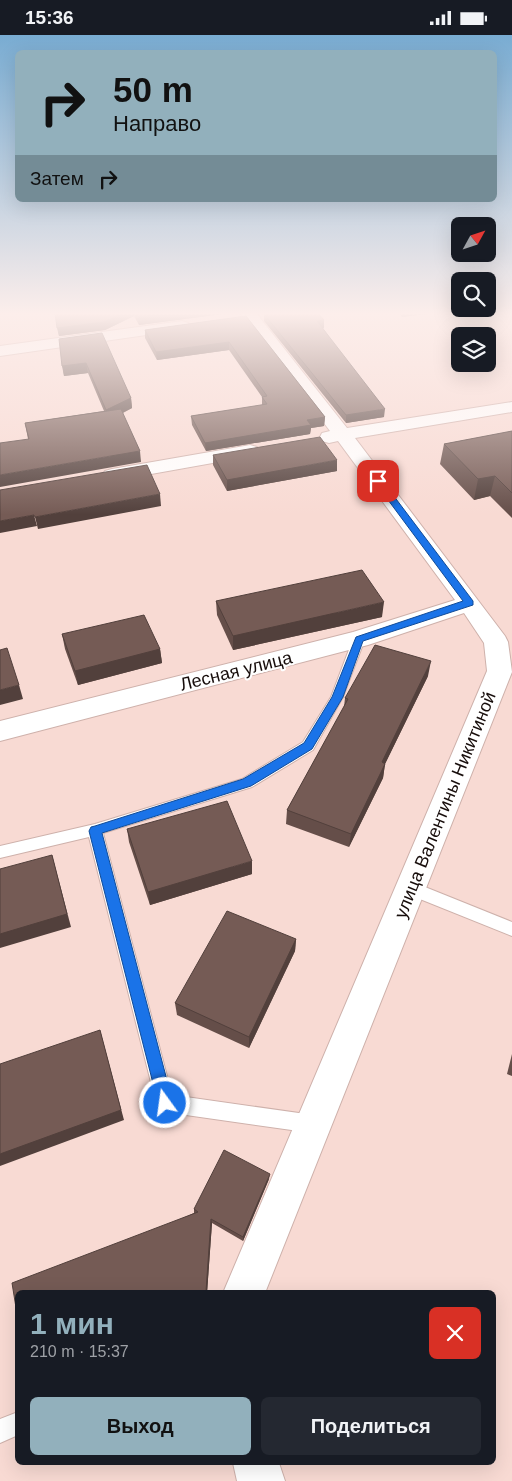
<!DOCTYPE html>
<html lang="ru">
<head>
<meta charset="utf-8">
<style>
	body { margin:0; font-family:Arial,sans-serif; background:#242831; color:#f1f3f6; height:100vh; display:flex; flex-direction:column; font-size:19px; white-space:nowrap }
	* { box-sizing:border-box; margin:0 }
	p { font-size:16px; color:#9ea1a6 }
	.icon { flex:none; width:28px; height:28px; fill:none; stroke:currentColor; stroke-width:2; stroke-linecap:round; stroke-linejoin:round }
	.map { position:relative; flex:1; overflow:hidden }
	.panel { position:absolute; left:15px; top:1255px; width:481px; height:175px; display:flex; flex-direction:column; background:#171b24; border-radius:8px; box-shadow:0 5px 20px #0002 }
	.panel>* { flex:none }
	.top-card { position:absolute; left:15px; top:15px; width:482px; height:152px; border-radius:8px; box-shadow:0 5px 20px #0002; background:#92b0bc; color:#111; overflow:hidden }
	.needle { width:32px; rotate:50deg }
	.controls { position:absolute; left:451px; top:182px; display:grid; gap:10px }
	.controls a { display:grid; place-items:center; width:45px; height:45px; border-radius:8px; background:#171b24; box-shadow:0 5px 20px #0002; font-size:25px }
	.pin { position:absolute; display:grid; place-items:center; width:42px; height:42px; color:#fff; margin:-21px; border-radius:10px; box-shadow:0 2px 8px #0006 }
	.me { position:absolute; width:55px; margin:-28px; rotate:346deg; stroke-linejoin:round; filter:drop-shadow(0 0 4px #0008) }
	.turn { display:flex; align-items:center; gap:18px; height:105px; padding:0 15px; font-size:22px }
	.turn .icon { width:65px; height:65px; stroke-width:2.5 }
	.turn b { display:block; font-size:35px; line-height:42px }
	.then { display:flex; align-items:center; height:48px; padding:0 15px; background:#0003; gap:10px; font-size:19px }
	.round { display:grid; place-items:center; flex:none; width:52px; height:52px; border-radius:8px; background:#242831 }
	.overview { display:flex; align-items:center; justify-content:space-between; height:85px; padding:0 15px }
	h1 { font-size:30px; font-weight:700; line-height:38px; color:#92b0bc }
	.primary-button { display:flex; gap:10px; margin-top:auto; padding:10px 15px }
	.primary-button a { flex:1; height:58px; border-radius:8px; background:#92b0bc; color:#111; font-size:20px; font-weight:700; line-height:58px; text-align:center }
	.primary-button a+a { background:#242831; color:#f1f3f6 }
	.status { display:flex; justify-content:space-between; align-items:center; height:35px; padding:0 25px; background:#171b24; direction:ltr }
	.status svg { height:14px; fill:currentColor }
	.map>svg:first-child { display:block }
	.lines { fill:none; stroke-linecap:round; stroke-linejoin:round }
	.lane-casing { stroke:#ceb1ab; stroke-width:2 }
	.street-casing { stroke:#ceb1ab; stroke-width:2 }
	.lane { fill:#fff; fill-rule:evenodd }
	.street { fill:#fff; fill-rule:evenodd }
	.wall { fill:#654e49 }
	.shaded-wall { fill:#52403c }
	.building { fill:#755b55; stroke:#52403c }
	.route { fill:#1a73e8; stroke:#114b97 }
	.labels { text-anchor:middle; stroke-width:4; stroke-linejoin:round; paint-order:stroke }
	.street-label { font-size:18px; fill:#170d0b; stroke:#fff }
</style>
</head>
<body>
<div class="status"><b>15:36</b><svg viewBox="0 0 49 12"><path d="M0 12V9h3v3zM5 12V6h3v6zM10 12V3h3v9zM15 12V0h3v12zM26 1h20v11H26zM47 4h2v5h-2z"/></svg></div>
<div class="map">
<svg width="512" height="1446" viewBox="0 0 512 1446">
	<rect width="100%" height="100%" fill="#f8dad3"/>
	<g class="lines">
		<g class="lane-casing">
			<g id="lane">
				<polygon points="359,600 365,604 343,662 313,715 252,752 103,798 172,1060 313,1080 320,1082 322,1089 320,1096 313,1098 165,1077 158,1075 89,802 0,823 0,811 95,789 242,744 303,707 331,662 353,604"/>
				<polygon points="410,846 512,887 512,901 405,858 402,853 405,848"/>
				<polygon points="18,1377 18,1400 0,1408 0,1384"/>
			</g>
		</g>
		<g class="street-casing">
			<g id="street">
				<polygon points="241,278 256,278 347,393 512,367 512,377 355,403 505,601 508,607 512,637 265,1258 223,1258 487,636 484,608 464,578 368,610 0,706 0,686 353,597 455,565 338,406 329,408 322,406 320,402 322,398 330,396"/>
				<polygon points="182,286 188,288 190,291 188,294 0,321 0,311"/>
				<polygon points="250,410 257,412 260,416 257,420 112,446 105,444 102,440 105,436 112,434"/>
				<polygon points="233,1428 279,1428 285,1446 237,1446"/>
			</g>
		</g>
		<use href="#lane" class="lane"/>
		<use href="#street" class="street"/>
	</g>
	<g class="wall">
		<polygon points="55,278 230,278 139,290 134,281 105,295 59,301"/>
		<polygon points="399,278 434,278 402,282"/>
		<polygon points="264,279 324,285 324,293 323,293 384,382 346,388 264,286"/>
		<polygon points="246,281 325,382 324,391 311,393 310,399 206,416 192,390 191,381 262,370 262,362 229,315 157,325 145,303 145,295"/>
		<polygon points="59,304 131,363 132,373 123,378 141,427 28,404 25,388 104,376 88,338 64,341"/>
		<polygon points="512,396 512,483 490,461 474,465 440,429 444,409"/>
		<polygon points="213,420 337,436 227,456 213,430"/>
		<polygon points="216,566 382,582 233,615 217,580"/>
		<polygon points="62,599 160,614 162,628 78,650 65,614"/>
		<polygon points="428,641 385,729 383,743 349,812 286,789 287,775 344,672 345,663"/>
		<polygon points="127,794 252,839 150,870 129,807"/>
		<polygon points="296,904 295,916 249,1013 177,980 175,968"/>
		<polygon points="512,1019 512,1041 507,1039"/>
		<polygon points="269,1144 243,1206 212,1188 207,1258 18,1258 194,1178 194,1174"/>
	</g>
	<g class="shaded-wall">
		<polygon points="124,278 133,278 134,281 105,295 59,301 57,293"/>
		<polygon points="173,278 230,278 139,290 138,282"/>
		<polygon points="403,278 434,278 402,282"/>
		<polygon points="324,285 324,293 317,294 317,286"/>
		<polygon points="229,307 229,315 157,325 156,317"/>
		<polygon points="86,328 88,338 64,341 62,331"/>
		<polygon points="131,363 132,373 107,385 106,375"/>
		<polygon points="385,374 384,382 346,388 346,380"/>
		<polygon points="325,382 324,391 311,393 310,399 206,416 205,408 307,385"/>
		<polygon points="140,416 141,427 0,452 0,440"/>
		<polygon points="337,425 337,436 227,456 227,445"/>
		<polygon points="495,441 490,461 474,465 478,444"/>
		<polygon points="160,459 161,471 38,494 35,482"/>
		<polygon points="34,480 37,491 0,498 0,486"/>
		<polygon points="384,567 382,582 233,615 233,601"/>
		<polygon points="160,614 162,628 78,650 75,636"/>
		<polygon points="431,626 428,641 385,729 383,743 349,812 351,799 382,727"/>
		<polygon points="19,650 23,664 0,670 0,655"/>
		<polygon points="52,820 71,892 0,913 0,899"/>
		<polygon points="252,826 252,839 150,870 148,857"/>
		<polygon points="296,904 295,916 249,1013 249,1002"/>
		<polygon points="100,995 124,1085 0,1131 0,1119"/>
		<polygon points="270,1139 269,1144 243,1206 243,1202"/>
		<polygon points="211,1184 212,1188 207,1258 204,1258"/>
	</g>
	<g class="building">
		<polygon points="55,278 124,278 104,287 57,293"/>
		<polygon points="135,278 173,278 138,282"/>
		<polygon points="270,278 318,278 324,285 317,286 385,374 346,380 264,279"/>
		<polygon points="246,281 325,382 307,385 311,390 205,408 191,381 267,369 262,362 267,361 229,307 156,317 145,295"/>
		<polygon points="102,298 131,363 106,375 86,328 62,331 59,304"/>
		<polygon points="121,374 140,416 0,440 0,408 29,404 25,388"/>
		<polygon points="512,396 512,458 495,441 478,444 444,409"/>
		<polygon points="320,402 337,425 227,445 213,420"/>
		<polygon points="147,430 160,459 35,482 34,480 0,486 0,455"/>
		<polygon points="362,535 384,567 233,601 216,566"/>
		<polygon points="144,580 160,614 75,636 62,599"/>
		<polygon points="375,610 431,626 382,727 385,729 351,799 287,775 348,664 345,663"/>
		<polygon points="7,613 19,650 0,655 0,615"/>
		<polygon points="227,766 252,826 148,857 127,794"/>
		<polygon points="52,820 67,879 0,899 0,834"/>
		<polygon points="227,876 296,904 249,1002 175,968"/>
		<polygon points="100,995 121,1075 0,1119 0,1029"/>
		<polygon points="224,1115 270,1139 243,1202 211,1184 206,1257 204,1258 18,1258 18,1285 12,1248 198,1177 194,1174"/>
	</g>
	<linearGradient id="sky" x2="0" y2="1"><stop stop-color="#79acd2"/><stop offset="0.58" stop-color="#fceeeb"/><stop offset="1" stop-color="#fceeeb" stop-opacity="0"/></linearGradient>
	<rect width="512" height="480" fill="url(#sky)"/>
	<polygon class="route" points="378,443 381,444 473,566 473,570 363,606 343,662 312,714 251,751 102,798 173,1068 171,1073 165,1076 160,1073 158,1068 89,796 91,792 95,791 243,744 304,708 332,662 356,602 463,566 374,446"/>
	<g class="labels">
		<g class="street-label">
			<text transform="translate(236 636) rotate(-14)" y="6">Лесная улица</text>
			<text transform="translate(445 770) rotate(-68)" y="6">улица Валентины Никитиной</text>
		</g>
	</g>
</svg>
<div class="controls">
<a><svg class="needle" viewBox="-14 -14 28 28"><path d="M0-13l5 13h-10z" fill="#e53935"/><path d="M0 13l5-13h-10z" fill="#9ea1a6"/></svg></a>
<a><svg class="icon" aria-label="search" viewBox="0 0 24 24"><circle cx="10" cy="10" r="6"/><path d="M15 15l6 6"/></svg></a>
<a><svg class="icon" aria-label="layers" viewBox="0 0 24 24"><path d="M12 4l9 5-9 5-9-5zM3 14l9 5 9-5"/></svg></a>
</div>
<div class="pin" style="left:378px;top:446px;background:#d93025"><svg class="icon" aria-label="arrive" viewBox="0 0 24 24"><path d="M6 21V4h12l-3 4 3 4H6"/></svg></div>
<svg class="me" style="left:165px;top:1068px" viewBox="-20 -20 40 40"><circle r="17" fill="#1a73e8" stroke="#fff" stroke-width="3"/><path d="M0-11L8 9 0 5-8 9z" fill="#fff"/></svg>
<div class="top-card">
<div class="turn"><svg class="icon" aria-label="right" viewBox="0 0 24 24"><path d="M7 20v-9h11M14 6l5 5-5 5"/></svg><div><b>50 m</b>Направо</div></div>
<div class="then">Затем<svg class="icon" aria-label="right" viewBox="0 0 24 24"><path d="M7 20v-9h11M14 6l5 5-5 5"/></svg></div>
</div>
<section class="panel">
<div class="overview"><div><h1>1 мин</h1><p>210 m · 15:37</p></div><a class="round" style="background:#d93025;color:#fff"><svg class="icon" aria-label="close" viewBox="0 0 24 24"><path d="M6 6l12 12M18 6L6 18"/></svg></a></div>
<div class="primary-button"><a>Выход</a><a>Поделиться</a></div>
</section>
</div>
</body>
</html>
